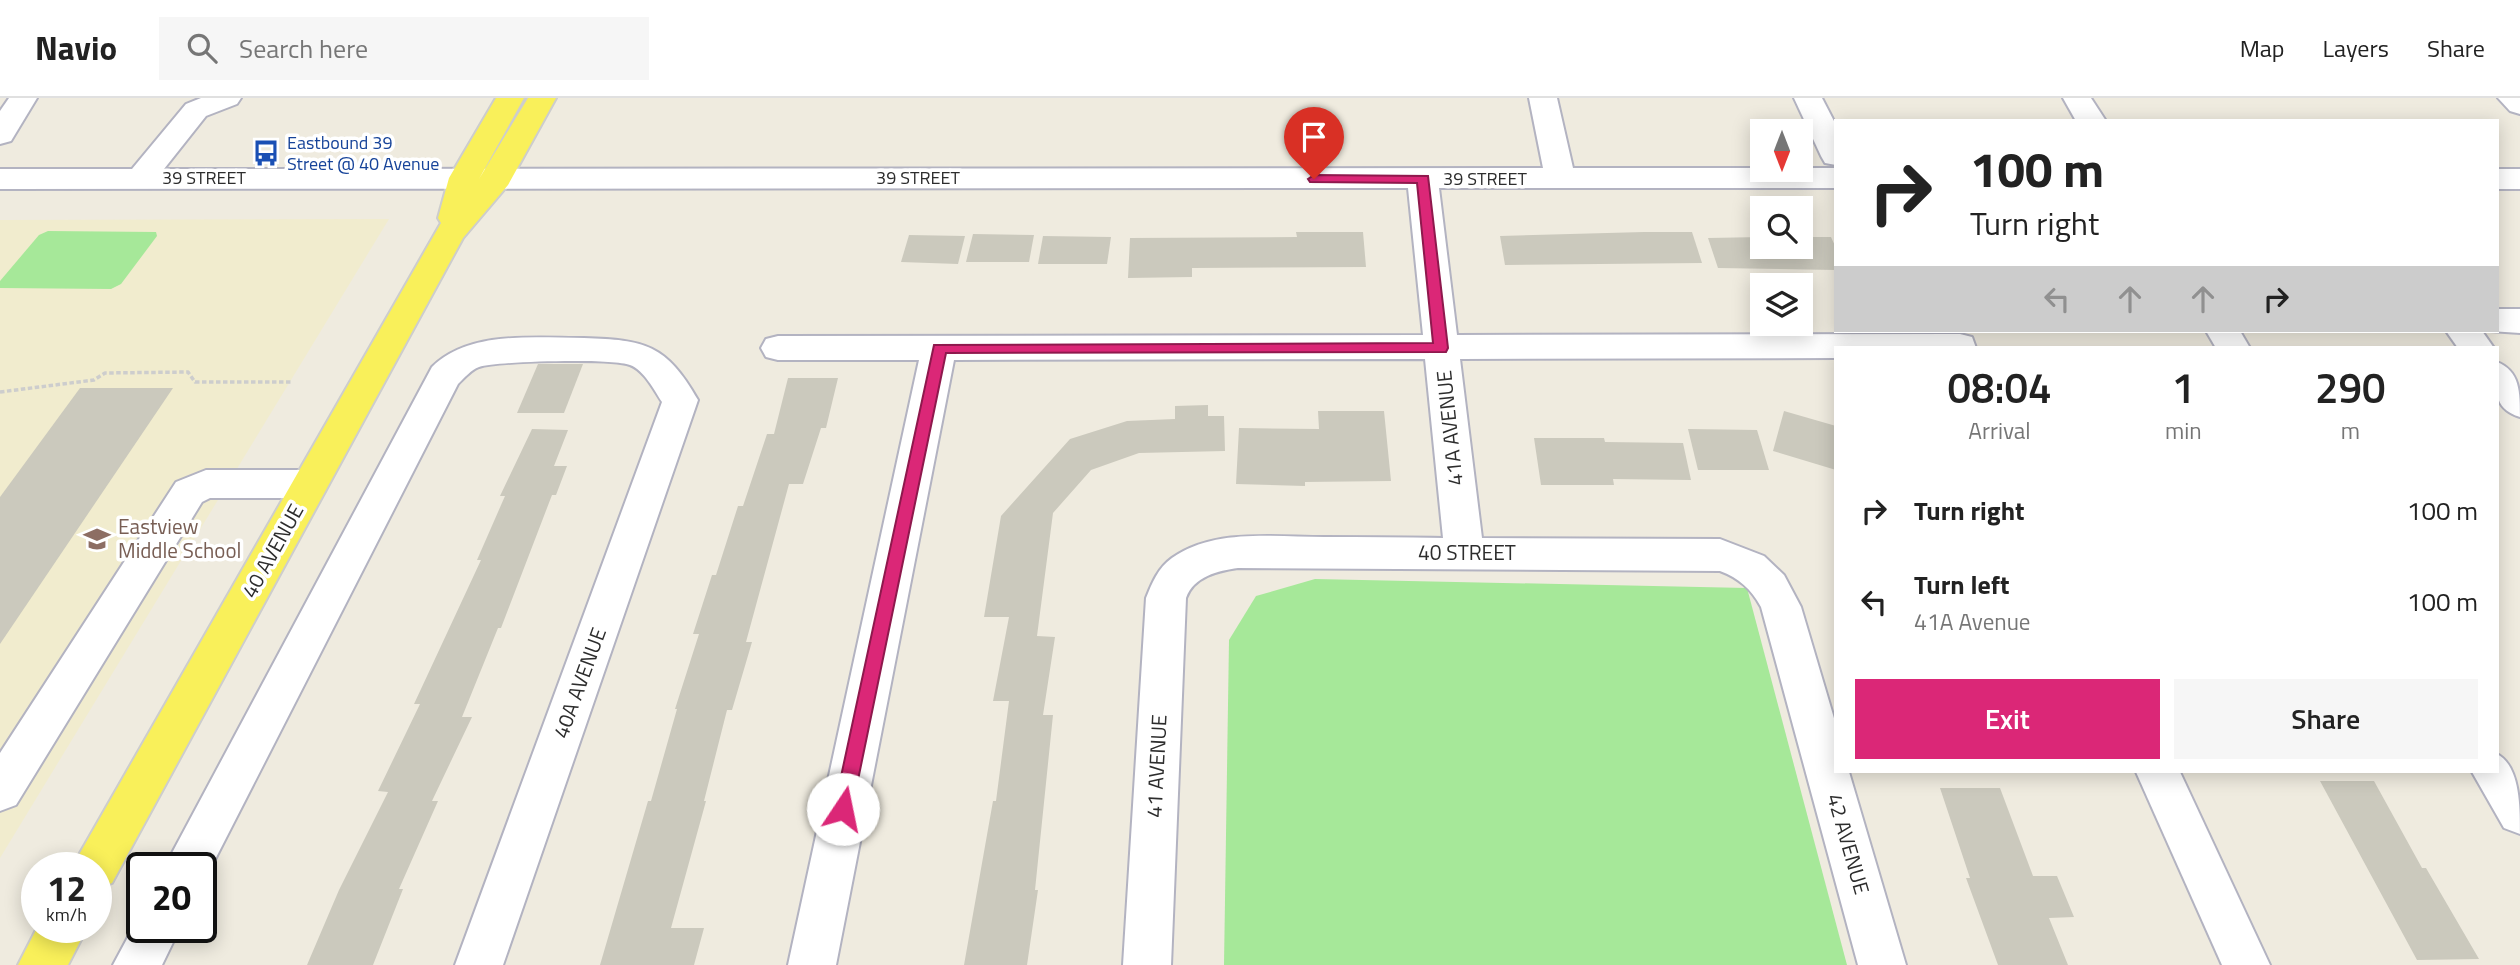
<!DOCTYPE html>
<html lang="en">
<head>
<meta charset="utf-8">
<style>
	body { margin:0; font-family:"Titillium Web",sans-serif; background:#f6f6f6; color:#222; height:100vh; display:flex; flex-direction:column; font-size:26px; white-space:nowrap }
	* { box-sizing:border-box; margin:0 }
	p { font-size:23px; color:#767676 }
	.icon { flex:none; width:38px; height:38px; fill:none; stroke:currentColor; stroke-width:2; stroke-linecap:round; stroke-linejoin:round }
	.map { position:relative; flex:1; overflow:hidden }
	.drawer { position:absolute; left:1834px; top:248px; width:665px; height:427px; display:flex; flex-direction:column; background:#fff; border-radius:0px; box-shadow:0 4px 18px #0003 }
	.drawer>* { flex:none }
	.hud { position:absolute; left:1834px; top:21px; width:665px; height:214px; border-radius:0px; box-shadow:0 4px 18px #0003; background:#fff; color:#222; overflow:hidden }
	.needle { width:46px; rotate:180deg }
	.tools { position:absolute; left:1750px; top:21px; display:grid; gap:14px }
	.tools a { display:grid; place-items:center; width:63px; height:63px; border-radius:0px; background:#fff; box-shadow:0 4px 18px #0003; font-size:35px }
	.speed { position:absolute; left:21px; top:754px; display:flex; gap:14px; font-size:35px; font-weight:700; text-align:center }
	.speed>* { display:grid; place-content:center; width:91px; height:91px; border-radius:50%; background:#fff; box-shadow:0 4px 18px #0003; line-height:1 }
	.speed small { font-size:18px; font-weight:400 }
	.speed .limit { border:4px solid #111; border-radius:10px; background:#fff; color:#111 }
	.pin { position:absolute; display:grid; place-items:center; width:60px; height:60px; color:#fff; margin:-72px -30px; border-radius:50% 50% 50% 0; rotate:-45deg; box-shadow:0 0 7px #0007 }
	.pin .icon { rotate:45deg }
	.me { position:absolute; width:77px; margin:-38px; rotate:11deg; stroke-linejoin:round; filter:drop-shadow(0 0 5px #0008) }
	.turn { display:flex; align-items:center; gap:24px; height:147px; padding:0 21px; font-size:32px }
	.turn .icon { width:91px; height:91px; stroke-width:2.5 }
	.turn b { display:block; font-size:49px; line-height:60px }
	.lanes { display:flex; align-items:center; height:66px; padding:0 21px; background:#0003; justify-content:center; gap:35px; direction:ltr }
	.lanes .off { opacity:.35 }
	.eta { display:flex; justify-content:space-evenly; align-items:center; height:119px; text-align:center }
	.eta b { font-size:42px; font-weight:600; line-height:49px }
	.cta { display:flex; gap:14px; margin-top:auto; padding:14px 21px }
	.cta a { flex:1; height:80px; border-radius:0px; background:#db2777; color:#fff; font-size:28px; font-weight:600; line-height:80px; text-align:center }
	.cta a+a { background:#f6f6f6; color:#222 }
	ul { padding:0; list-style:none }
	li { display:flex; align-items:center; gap:21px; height:91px; padding:0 21px }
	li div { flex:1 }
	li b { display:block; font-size:26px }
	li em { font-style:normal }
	header { display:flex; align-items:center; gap:42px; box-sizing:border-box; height:98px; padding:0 35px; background:#fff; border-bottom:2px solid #e0e0e0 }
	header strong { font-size:33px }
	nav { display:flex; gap:38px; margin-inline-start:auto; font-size:24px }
	.search { width:490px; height:63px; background:#f6f6f6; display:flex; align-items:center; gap:18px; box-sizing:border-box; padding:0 24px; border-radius:0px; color:#767676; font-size:26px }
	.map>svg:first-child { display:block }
	.education { fill:#f1ecce }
	.green { fill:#a6e899 }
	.building { fill:#cbc9bd }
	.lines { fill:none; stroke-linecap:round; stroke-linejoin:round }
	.minor-casing { stroke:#b3b3c1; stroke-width:4 }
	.major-casing { stroke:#cdcdcd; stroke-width:4 }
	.path { stroke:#cdcdcd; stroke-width:3.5; stroke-dasharray:4.5 2.5; stroke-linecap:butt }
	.minor { fill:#fff; fill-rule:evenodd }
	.major { fill:#f9f05a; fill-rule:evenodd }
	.route { fill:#db2777; stroke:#8e194d; stroke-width:2 }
	.labels { text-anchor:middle; stroke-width:7; stroke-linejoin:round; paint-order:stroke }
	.far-transit-label { font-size:18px; fill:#164399; stroke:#fff; text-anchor:start }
	.far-street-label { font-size:18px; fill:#2d2d2d; stroke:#fff }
	.street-label { font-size:21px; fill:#2d2d2d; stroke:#fff }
	.education-label { font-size:21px; fill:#785e54; stroke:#fff; text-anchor:start }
</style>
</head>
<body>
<header>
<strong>Navio</strong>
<div class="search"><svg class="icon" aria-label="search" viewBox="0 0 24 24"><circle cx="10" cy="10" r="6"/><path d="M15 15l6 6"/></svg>Search here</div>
<nav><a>Map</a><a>Layers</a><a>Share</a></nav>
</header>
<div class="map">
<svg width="2520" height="867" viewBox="0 0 2520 867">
	<rect width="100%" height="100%" fill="#efebdf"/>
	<polygon class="education" points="389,121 0,760 0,122"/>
	<g class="green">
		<polygon points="48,133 156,134 157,138 121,186 111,191 0,190 0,183 39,137"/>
		<polygon points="1315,481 1747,490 1847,867 1224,867 1229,542 1256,498"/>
	</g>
	<g class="building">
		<polygon points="1296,134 1363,134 1366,169 1192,170 1192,179 1128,180 1130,140 1297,139"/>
		<polygon points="1644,134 1692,134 1702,165 1505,167 1500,138"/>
		<polygon points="973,136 1034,137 1029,164 966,164"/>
		<polygon points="909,137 965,138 958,166 901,164"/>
		<polygon points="1043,138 1111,139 1107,166 1038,166"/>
		<polygon points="1762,139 1762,149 1801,149 1801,139 1831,139 1836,150 1836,172 1718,170 1708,140"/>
		<polygon points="538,266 583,266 564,315 517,315"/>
		<polygon points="788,280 838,280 826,330 821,330 803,386 789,386 746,544 752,544 732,612 727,612 704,703 706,703 671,830 704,830 694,867 600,867 648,703 651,703 677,611 675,611 699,536 693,536 712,477 716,477 738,408 743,408 767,336 774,336"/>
		<polygon points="80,290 173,290 0,546 0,399"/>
		<polygon points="1208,307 1208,318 1224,318 1225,353 1139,355 1091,372 1053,415 1037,538 1055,539 1043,617 1053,617 1035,792 1038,792 1027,867 964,867 993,703 996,703 1009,603 993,603 1009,519 984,519 1001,418 1070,341 1127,323 1175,321 1175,308"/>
		<polygon points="1318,313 1384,313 1391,383 1305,384 1305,388 1236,386 1239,330 1319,331"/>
		<polygon points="1784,313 1836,328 1836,372 1773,353"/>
		<polygon points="532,331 568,332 554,368 567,368 556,397 552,397 501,530 498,530 462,619 472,619 432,703 438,703 399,791 403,791 373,867 307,867 339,792 388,694 378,693 420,606 414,606 481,462 477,462 505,398 500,398"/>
		<polygon points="1688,331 1757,332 1769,372 1698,372"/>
		<polygon points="1534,340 1604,340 1605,344 1683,345 1691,382 1613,381 1614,387 1541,387"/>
		<polygon points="2320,683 2374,683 2422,770 2426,770 2479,861 2417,862"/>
		<polygon points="1940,690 2000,690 2033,778 2057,778 2074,819 2049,820 2068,867 1998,867 1966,780 1970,780"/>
	</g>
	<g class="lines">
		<g class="minor-casing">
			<g id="minor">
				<polygon points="9,0 37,0 11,43 0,46 0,13"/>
				<path d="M 201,0 L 241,0 L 237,6 L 206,18 L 164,71 L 1543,70 L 1529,0 L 1557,0 L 1573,70 L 1836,70 L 1836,90 L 1439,90 L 1457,237 L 1960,236 L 1972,239 L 1976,250 L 1836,250 L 1836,260 L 1460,261 L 1482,440 L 1720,441 L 1764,458 L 1784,477 L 1801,509 L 1836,627 L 1836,674 L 1849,674 L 1906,867 L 1858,867 L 1761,509 C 1751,491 1739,480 1720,473 L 1238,470 C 1218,473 1194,478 1186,500 L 1171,867 L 1123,867 L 1146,500 C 1152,485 1158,470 1172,460 C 1214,430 1275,439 1324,439 C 1364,439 1403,439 1443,440 L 1425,261 L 954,262 L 836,867 L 788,867 L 919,262 L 778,262 L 766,259 L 761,250 L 766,241 L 778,238 L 1423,237 L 1408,90 L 0,91 L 0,71 L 132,71 L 186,6 Z"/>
				<polygon points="1794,0 1822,0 1836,27 1836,67 1825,65 1821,58"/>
				<polygon points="2063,0 2091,0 2106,23 2076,23"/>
				<polygon points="2498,0 2520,0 2520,16 2510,13"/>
				<rect x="2497" y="71" width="23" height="20"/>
				<polygon points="2497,211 2520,211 2520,235 2490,233 2497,233"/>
				<polygon points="2206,233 2240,233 2250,250 2216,250"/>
				<polygon points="2446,233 2482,233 2494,250 2458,250"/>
				<path d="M 584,240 C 645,242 666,246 698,302 L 503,867 L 455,867 L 662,304 C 654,292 644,272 630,267 C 611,260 499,263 479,269 C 471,272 464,280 458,286 L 203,785 L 201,786 L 201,770 L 164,770 L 432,269 C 470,232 535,240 584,240 Z"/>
				<path d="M 2497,264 C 2520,273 2520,294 2520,319 C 2491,310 2497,290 2497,264 Z"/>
				<polygon points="206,372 309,372 322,376 328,386 322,396 309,400 210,400 202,404 16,707 0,713 0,655 176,384"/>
				<path d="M 2497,656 C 2520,668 2520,708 2520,736 L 2504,730 L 2472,674 L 2497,674 Z"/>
				<polygon points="2136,674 2180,674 2270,867 2222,867"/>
				<polygon points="142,813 142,830 180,830 162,867 113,867"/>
			</g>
		</g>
		<g class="major-casing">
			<g id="major">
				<polygon points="496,0 524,0 479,81 528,0 556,0 508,87 463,140 112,785 96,791 96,770 73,770 80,755 441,125 438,120 449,80"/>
				<polygon points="37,830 87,830 68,867 18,867"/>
			</g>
		</g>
		<polyline class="path" points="0,294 94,282 105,275 188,274 195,284 293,284"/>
		<use href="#minor" class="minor"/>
		<use href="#major" class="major"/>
	</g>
	<polygon class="route" points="1314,77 1428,78 1448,250 1446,254 946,255 852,711 849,717 843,719 836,717 834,711 934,247 1433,245 1417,85 1310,84 1308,81"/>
	<defs>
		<g id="bus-bare" transform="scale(2.1)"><path d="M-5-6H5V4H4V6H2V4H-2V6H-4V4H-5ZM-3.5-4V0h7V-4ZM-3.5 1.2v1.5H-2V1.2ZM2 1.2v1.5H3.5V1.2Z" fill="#1a4fb4" stroke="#fff" stroke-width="2.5" paint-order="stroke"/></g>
		<g id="school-bare" transform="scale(2.1)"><path d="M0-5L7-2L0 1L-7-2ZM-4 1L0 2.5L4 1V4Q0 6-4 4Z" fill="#8d6e63" stroke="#fff" stroke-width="2.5" paint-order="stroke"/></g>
	</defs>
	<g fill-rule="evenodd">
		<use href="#bus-bare" x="266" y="55"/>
		<use href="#school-bare" x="97" y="441"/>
	</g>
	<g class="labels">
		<g class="far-transit-label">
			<text x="287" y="51">Eastbound 39<tspan x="287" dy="21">Street @ 40 Avenue</tspan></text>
		</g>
		<g class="far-street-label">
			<text x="204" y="86">39 STREET</text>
			<text x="918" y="86">39 STREET</text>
			<text x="1485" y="87">39 STREET</text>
		</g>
		<g class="street-label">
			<text transform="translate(1450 330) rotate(-96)" y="7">41A AVENUE</text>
			<text transform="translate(273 453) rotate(-61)" y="7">40 AVENUE</text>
			<text x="1467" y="462">40 STREET</text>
			<text transform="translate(580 585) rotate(-70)" y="7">40A AVENUE</text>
			<text transform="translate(1157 668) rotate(-87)" y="7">41 AVENUE</text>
			<text transform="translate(1848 746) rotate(74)" y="7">42 AVENUE</text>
		</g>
		<g class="education-label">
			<text x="118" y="436">Eastview<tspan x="118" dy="24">Middle School</tspan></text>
		</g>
	</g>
</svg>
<div class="tools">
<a><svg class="needle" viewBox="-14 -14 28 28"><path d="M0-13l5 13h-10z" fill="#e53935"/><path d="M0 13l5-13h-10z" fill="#767676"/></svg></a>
<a><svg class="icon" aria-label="search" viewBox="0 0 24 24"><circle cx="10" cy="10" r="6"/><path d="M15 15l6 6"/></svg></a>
<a><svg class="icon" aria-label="layers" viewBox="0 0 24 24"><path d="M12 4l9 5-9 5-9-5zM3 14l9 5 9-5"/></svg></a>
</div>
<div class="speed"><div>12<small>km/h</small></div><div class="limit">20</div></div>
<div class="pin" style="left:1314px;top:81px;background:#d93025"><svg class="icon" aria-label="arrive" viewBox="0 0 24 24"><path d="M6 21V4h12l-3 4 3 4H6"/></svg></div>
<svg class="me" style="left:843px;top:711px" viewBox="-20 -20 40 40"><circle r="19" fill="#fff"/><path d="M0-13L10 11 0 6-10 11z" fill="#db2777"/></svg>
<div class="hud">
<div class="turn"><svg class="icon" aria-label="right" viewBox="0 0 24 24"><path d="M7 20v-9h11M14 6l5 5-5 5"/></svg><div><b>100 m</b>Turn right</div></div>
<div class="lanes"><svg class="icon off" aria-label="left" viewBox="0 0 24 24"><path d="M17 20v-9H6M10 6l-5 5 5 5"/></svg><svg class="icon off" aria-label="ahead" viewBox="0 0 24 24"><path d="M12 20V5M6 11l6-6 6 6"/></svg><svg class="icon off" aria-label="ahead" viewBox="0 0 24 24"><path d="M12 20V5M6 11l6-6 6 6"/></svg><svg class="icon" aria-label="right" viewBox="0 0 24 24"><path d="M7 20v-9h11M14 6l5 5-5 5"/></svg></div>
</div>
<section class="drawer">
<div class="eta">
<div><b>08:04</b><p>Arrival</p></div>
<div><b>1</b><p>min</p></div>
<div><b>290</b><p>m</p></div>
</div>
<ul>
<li><svg class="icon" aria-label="right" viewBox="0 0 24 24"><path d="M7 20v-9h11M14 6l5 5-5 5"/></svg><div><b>Turn right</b></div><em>100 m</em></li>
<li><svg class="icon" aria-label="left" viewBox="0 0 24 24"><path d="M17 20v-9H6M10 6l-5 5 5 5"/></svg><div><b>Turn left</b><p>41A Avenue</p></div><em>100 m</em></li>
</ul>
<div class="cta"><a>Exit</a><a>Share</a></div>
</section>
</div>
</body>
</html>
